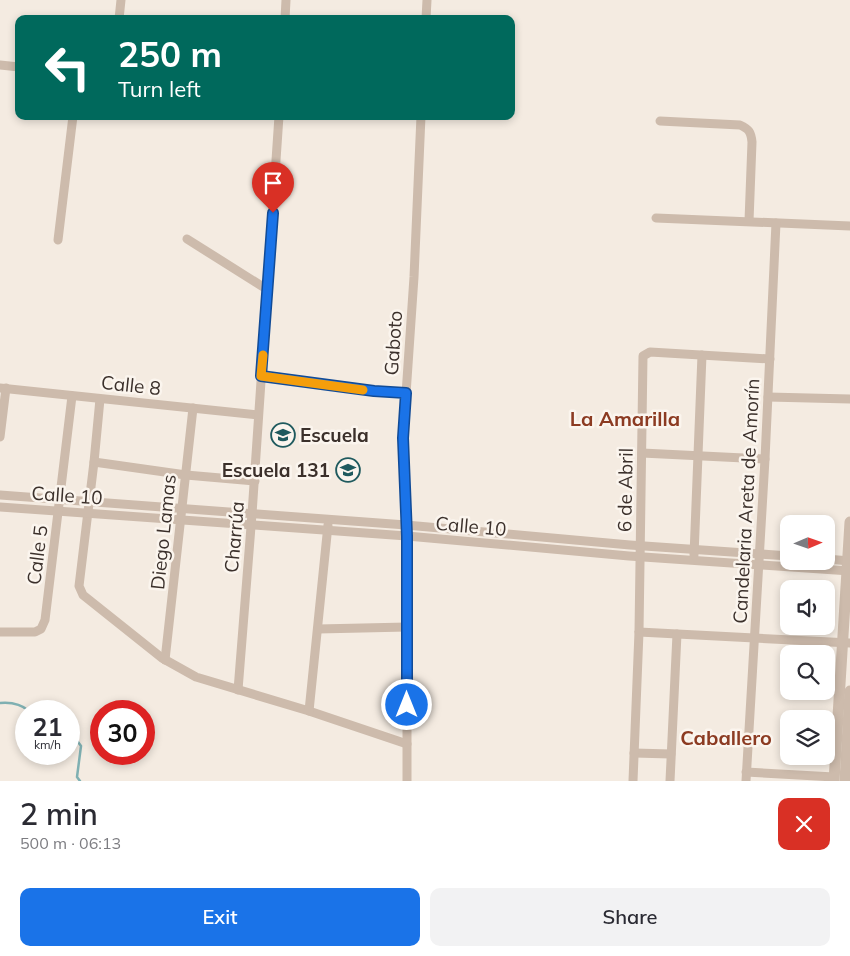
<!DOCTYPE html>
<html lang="en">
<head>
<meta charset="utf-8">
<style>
	body { margin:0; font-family:Mulish,sans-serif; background:#f2f2f3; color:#2b2b33; height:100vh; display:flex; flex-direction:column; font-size:19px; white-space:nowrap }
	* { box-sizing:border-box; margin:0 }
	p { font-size:16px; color:#7c7c81 }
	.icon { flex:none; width:28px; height:28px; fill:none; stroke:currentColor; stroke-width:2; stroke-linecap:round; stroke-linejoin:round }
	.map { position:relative; height:781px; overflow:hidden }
	.side { display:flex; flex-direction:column; background:#fff; flex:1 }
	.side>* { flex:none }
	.hud { position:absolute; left:15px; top:15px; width:500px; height:105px; border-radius:10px; box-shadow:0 2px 8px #0003; background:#00695c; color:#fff; overflow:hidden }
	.needle { width:32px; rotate:88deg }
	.buttons { position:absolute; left:780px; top:515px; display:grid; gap:10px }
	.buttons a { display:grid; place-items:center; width:55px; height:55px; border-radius:10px; background:#fff; box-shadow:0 2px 8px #0003; font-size:25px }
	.speed { position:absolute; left:15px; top:700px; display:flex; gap:10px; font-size:25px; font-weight:700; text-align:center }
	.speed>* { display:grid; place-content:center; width:65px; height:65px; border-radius:50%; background:#fff; box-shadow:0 2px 8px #0003; line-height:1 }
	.speed small { font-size:12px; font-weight:400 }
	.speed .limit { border:8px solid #d22; background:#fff; color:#111 }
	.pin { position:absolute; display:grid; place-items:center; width:42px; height:42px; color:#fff; margin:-51px -21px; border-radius:50% 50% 50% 0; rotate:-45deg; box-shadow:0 0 5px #0007 }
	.pin .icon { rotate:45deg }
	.me { position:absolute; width:55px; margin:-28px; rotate:0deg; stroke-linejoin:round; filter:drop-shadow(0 0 4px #0008) }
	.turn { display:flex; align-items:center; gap:18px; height:105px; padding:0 20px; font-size:22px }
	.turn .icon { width:65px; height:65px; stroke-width:2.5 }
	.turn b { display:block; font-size:35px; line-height:42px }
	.round { display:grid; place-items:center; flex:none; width:52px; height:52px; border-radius:10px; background:#f2f2f3 }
	.head { display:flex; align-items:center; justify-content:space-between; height:85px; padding:0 20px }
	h1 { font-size:30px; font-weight:600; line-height:38px }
	.primary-button { display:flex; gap:10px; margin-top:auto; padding:10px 20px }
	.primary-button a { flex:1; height:58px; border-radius:10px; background:#1a73e8; color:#fff; font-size:20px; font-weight:600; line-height:58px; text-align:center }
	.primary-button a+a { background:#f2f2f3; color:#2b2b33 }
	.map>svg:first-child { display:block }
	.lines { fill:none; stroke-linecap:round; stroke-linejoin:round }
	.stream { stroke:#7fb0b2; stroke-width:2.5 }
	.minor { stroke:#cdbbac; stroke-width:9 }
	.tertiary { stroke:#cdbbac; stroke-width:11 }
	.route-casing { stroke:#114b97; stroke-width:12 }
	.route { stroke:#1a73e8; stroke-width:9 }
	.slow { stroke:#f59e0b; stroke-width:9 }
	.labels { text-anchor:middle; stroke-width:5; stroke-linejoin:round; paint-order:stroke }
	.street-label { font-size:19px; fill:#3b302b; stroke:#fbf5ee }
	.poi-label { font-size:19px; font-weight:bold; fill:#3b302b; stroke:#fbf5ee; text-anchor:start }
	.neighbourhood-label { font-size:20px; font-weight:bold; fill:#8c3b22; stroke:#fbf5ee }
</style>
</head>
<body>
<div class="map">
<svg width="850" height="781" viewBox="0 0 850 781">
	<rect width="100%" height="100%" fill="#f4ebe1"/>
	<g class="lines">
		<g class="stream">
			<path d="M 0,703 C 11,702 21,704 29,711"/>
			<polyline points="69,735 73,735 81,746 77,777 80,781"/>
		</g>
		<g class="minor">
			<polyline points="119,19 121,0"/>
			<polyline points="285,19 286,0"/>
			<polyline points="426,19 427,0"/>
			<polyline points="0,65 19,67"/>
			<path d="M 660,121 L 740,125 C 749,129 751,132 752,142 L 749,221"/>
			<polyline points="656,218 850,226"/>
			<polyline points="187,239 268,290"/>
			<polyline points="58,240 73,116"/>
			<polyline points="261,377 374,391 406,393"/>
			<polyline points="0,388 258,415"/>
			<polyline points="768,397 850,399"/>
			<polyline points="100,399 94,462 79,586 83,595 162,658 196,677 309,711 407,744"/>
			<polyline points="0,437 6,388"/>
			<polyline points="642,453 765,459"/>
			<polyline points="94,462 186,475 255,481"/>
			<polyline points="0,495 406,525 630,545 789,556"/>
			<polyline points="0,507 407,536 629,556 850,571"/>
			<polyline points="694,555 702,355"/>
			<polyline points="826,559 850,561"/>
			<polyline points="318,629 407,627"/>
			<polyline points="0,632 35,632 41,629 45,620 72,396"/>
			<polyline points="639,632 850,643"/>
			<polyline points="165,660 193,408"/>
			<polyline points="238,690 252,514 279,116"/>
			<polyline points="309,711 328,525"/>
			<polyline points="634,753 671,754"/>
			<polyline points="746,772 834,777"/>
			<polyline points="407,781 407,536 403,438 414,277 421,116"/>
			<polyline points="633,781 639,632 643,356 650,352 770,359"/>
			<polyline points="670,781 677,634"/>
			<polyline points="746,781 765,459 776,223"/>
		</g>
		<g class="tertiary">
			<polyline points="834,781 850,522"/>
			<polyline points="845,781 850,691"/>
		</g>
	</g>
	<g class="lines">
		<g class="route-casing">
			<polyline id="route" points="273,213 261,376 374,391 406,393 403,438 407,536 407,705"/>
		</g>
		<use href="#route" class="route"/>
		<polyline class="slow" points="263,355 261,376 363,390"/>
	</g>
	<defs>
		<g id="school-ring" transform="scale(1.25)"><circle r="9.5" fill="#fbf5ee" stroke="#1f5a5e" stroke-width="1.5"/><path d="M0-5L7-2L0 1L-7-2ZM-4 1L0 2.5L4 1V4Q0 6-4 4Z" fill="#1f5a5e"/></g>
	</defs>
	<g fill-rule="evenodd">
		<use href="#school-ring" x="283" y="435"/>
		<use href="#school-ring" x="348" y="470"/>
	</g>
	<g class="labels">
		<g class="street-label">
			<text transform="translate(393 343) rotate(-86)" y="7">Gaboto</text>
			<text transform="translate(131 385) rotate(6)" y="7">Calle 8</text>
			<text transform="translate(625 490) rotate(-89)" y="7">6 de Abril</text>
			<text transform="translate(67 495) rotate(4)" y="7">Calle 10</text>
			<text transform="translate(746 501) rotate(-87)" y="7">Candelaria Areta de Amorín</text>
			<text transform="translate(471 526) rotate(5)" y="7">Calle 10</text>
			<text transform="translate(163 532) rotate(-84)" y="7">Diego Lamas</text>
			<text transform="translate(234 537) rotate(-85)" y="7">Charrúa</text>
			<text transform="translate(37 555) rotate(-83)" y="7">Calle 5</text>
		</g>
		<g class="poi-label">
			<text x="300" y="442">Escuela</text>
			<text x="330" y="477" text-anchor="end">Escuela 131</text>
		</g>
		<g class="neighbourhood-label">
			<text x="625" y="426">La Amarilla</text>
			<text x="726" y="745">Caballero</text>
		</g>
	</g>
</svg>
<div class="buttons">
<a><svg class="needle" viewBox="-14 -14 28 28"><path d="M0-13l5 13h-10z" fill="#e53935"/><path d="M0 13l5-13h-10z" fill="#7c7c81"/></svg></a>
<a><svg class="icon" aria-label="sound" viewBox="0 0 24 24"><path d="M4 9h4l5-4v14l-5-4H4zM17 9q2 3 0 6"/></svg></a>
<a><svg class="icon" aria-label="search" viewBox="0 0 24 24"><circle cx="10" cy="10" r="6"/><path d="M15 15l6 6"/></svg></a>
<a><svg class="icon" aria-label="layers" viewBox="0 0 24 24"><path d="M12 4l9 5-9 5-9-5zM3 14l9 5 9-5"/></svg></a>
</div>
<div class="speed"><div>21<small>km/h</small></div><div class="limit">30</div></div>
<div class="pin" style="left:273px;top:213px;background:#d93025"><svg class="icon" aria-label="arrive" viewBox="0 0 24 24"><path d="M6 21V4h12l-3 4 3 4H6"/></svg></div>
<svg class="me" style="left:407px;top:705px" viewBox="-20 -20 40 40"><circle r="17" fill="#1a73e8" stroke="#fff" stroke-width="3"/><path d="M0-11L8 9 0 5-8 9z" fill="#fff"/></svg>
<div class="hud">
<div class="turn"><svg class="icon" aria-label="left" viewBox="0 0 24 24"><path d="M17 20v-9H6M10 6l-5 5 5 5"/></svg><div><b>250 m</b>Turn left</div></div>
</div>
</div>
<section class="side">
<div class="head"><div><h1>2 min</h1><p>500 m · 06:13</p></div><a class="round" style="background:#d93025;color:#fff"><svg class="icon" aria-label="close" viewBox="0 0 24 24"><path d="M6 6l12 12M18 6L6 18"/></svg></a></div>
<div class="primary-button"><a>Exit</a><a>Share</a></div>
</section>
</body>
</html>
